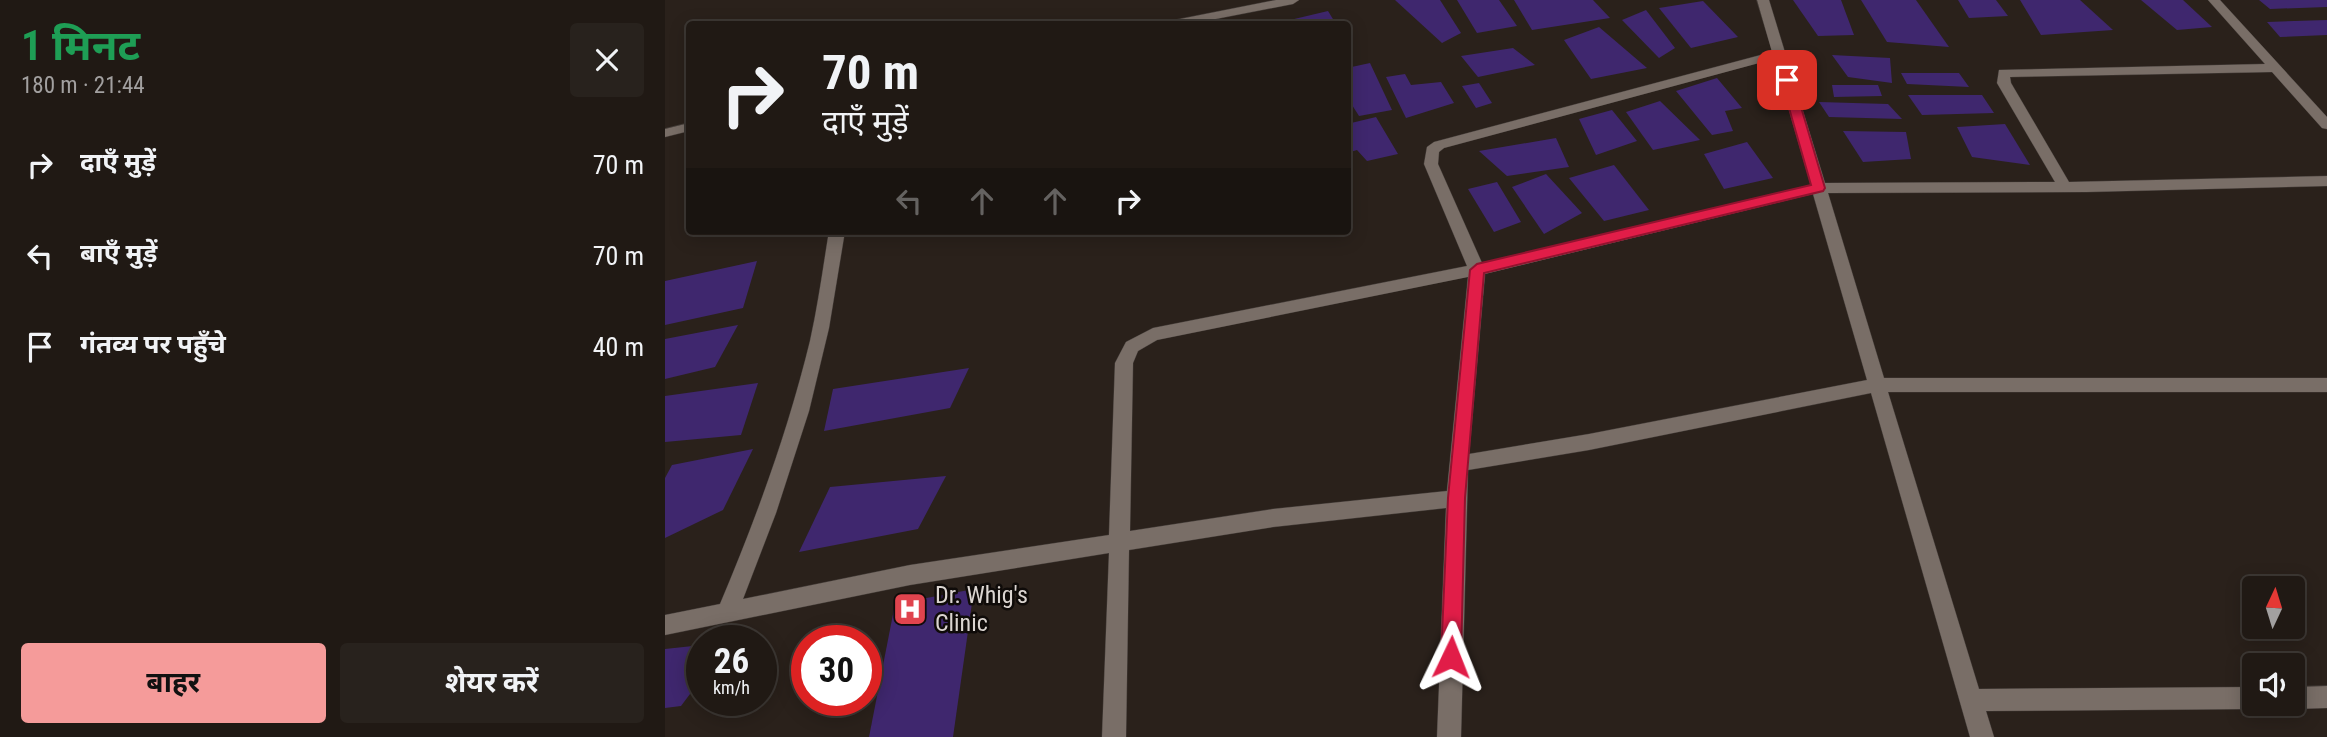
<!DOCTYPE html>
<html lang="hi">
<head>
<meta charset="utf-8">
<style>
	body { margin:0; font-family:"Roboto Condensed","Noto Sans Devanagari",sans-serif; background:#28221d; color:#f1f3f6; height:100vh; display:flex; flex-direction:column; font-size:26px; white-space:nowrap }
	* { box-sizing:border-box; margin:0 }
	p { font-size:23px; color:#a2a0a0 }
	.icon { flex:none; width:38px; height:38px; fill:none; stroke:currentColor; stroke-width:2; stroke-linecap:round; stroke-linejoin:round }
	.map { position:relative; flex:1; overflow:hidden }
	.details { display:flex; flex-direction:column; background:#201914; width:665px }
	.details>* { flex:none }
	.top-card { position:absolute; left:21px; top:21px; width:665px; height:214px; border-radius:7px; box-shadow:0 4px 18px #0003,0 0 0 2px #3d3834; background:#201914; color:#f1f3f6; overflow:hidden }
	.needle { width:46px; rotate:4deg }
	.fabs { position:absolute; left:1577px; top:576px; display:grid; gap:14px }
	.fabs a { display:grid; place-items:center; width:63px; height:63px; border-radius:7px; background:#201914; box-shadow:0 4px 18px #0003,0 0 0 2px #3d3834; font-size:35px }
	.speed { position:absolute; left:21px; top:625px; display:flex; gap:14px; font-size:35px; font-weight:700; text-align:center }
	.speed>* { display:grid; place-content:center; width:91px; height:91px; border-radius:50%; background:#201914; box-shadow:0 4px 18px #0003,0 0 0 2px #3d3834; line-height:1 }
	.speed small { font-size:18px; font-weight:400 }
	.speed .limit { border:10px solid #d22; background:#fff; color:#111 }
	.pin { position:absolute; display:grid; place-items:center; width:60px; height:60px; color:#fff; margin:-30px; border-radius:14px; box-shadow:0 4px 10px #0006 }
	.me { position:absolute; width:77px; margin:-38px; rotate:2deg; stroke-linejoin:round; filter:drop-shadow(0 0 5px #0008) }
	.turn { display:flex; align-items:center; gap:24px; height:147px; padding:0 21px; font-size:32px }
	.turn .icon { width:91px; height:91px; stroke-width:2.5 }
	.turn b { display:block; font-size:49px; line-height:60px }
	.lanes { display:flex; align-items:center; height:66px; padding:0 21px; background:#0003; justify-content:center; gap:35px; direction:ltr }
	.lanes .off { opacity:.35 }
	.round { display:grid; place-items:center; flex:none; width:74px; height:74px; border-radius:7px; background:#28221d }
	.summary { display:flex; align-items:center; justify-content:space-between; height:119px; padding:0 21px }
	h1 { font-size:42px; font-weight:700; line-height:52px; color:#1e9e55 }
	.primary-button { display:flex; gap:14px; margin-top:auto; padding:14px 21px }
	.primary-button a { flex:1; height:80px; border-radius:7px; background:#f59b9a; color:#111; font-size:28px; font-weight:700; line-height:80px; text-align:center }
	.primary-button a+a { background:#28221d; color:#f1f3f6 }
	ul { padding:0; list-style:none }
	li { display:flex; align-items:center; gap:21px; height:91px; padding:0 21px }
	li div { flex:1 }
	li b { display:block; font-size:26px }
	li em { font-style:normal }
	main { display:flex; flex:1; min-height:0 }
	.map>svg:first-child { display:block }
	.building { fill:#3f276e }
	.lines { fill:none; stroke-linecap:round; stroke-linejoin:round }
	.minor-casing { stroke:#423b37; stroke-width:1 }
	.tertiary-casing { stroke:#423b37; stroke-width:1 }
	.minor { fill:#796e67; fill-rule:evenodd }
	.tertiary { fill:#796e67; fill-rule:evenodd }
	.route { fill:#e11d48; stroke:#92132f; stroke-width:2 }
	.labels { text-anchor:middle; stroke-width:5; stroke-linejoin:round; paint-order:stroke }
	.near-poi-label { font-size:24px; fill:#dbd5d1; stroke:#0f0b09; text-anchor:start }
</style>
</head>
<body>
<main>
<section class="details">
<div class="summary"><div><h1>1 मिनट</h1><p>180 m · 21:44</p></div><a class="round"><svg class="icon" aria-label="close" viewBox="0 0 24 24"><path d="M6 6l12 12M18 6L6 18"/></svg></a></div>
<ul>
<li><svg class="icon" aria-label="right" viewBox="0 0 24 24"><path d="M7 20v-9h11M14 6l5 5-5 5"/></svg><div><b>दाएँ मुड़ें</b></div><em>70 m</em></li>
<li><svg class="icon" aria-label="left" viewBox="0 0 24 24"><path d="M17 20v-9H6M10 6l-5 5 5 5"/></svg><div><b>बाएँ मुड़ें</b></div><em>70 m</em></li>
<li><svg class="icon" aria-label="arrive" viewBox="0 0 24 24"><path d="M6 21V4h12l-3 4 3 4H6"/></svg><div><b>गंतव्य पर पहुँचे</b></div><em>40 m</em></li>
</ul>
<div class="primary-button"><a>बाहर</a><a>शेयर करें</a></div>
</section>
<div class="map">
<svg width="1662" height="737" viewBox="0 0 1662 737">
	<rect width="100%" height="100%" fill="#2a211b"/>
	<g class="building">
		<polygon points="730,0 775,0 796,33 777,43"/>
		<polygon points="792,0 834,0 852,26 812,33"/>
		<polygon points="849,0 928,0 945,18 867,30"/>
		<polygon points="1128,0 1176,0 1189,35 1153,36"/>
		<polygon points="1196,0 1251,0 1284,47 1222,42"/>
		<polygon points="1293,0 1331,0 1343,16 1304,18"/>
		<polygon points="1355,0 1415,0 1448,30 1376,35"/>
		<polygon points="1476,0 1518,0 1547,27 1512,30"/>
		<polygon points="1594,0 1662,0 1662,7 1605,9"/>
		<polygon points="1038,1 1073,37 1026,48 994,8"/>
		<polygon points="981,10 1010,48 994,58 957,20"/>
		<polygon points="663,11 671,24 628,24 625,20"/>
		<polygon points="1662,20 1662,35 1615,37 1602,22"/>
		<polygon points="934,27 982,68 926,79 899,40"/>
		<polygon points="848,48 870,65 813,77 796,56"/>
		<polygon points="1167,55 1225,58 1227,83 1183,77"/>
		<polygon points="705,63 727,110 694,116 682,97 682,68"/>
		<polygon points="1236,73 1294,73 1304,87 1242,84"/>
		<polygon points="740,74 746,85 776,82 789,103 741,118 721,77"/>
		<polygon points="1052,78 1077,108 1060,111 1068,131 1047,135 1011,91"/>
		<polygon points="814,83 827,103 811,108 797,86"/>
		<polygon points="1167,85 1213,85 1217,96 1169,97"/>
		<polygon points="1243,95 1317,95 1329,113 1257,115"/>
		<polygon points="995,101 1035,140 988,150 961,112"/>
		<polygon points="1154,102 1223,104 1237,119 1164,117"/>
		<polygon points="947,110 972,141 931,155 914,119"/>
		<polygon points="711,117 733,154 702,161 692,150 682,153 682,124"/>
		<polygon points="1340,124 1365,165 1307,157 1292,127"/>
		<polygon points="1178,131 1241,132 1246,159 1198,162"/>
		<polygon points="891,138 904,167 842,176 814,151"/>
		<polygon points="1082,142 1108,178 1059,189 1039,154"/>
		<polygon points="949,165 984,210 939,221 904,178"/>
		<polygon points="881,174 917,213 879,234 847,187"/>
		<polygon points="832,182 856,222 829,232 803,189"/>
		<polygon points="92,261 78,308 0,325 0,281"/>
		<polygon points="73,325 50,367 0,379 0,339"/>
		<polygon points="304,368 285,408 159,431 168,389"/>
		<polygon points="93,383 76,435 0,442 0,396"/>
		<polygon points="88,449 58,510 0,538 0,478 7,465"/>
		<polygon points="281,476 253,529 134,552 165,487"/>
		<polygon points="309,589 288,737 204,737 230,604"/>
		<polygon points="37,645 37,678 16,706 0,708 0,649"/>
	</g>
	<g class="lines">
		<g class="minor-casing">
			<g id="minor">
				<path d="M 1092,0 L 1104,0 L 1160,183 L 1390,182 L 1332,83 L 1334,70 L 1600,64 L 1543,0 L 1555,0 L 1662,117 L 1662,129 L 1657,128 L 1607,72 L 1345,77 L 1346,83 L 1404,182 L 1662,176 L 1662,186 L 1422,192 L 1163,193 L 1219,378 L 1662,378 L 1662,392 L 1223,392 L 1314,689 L 1589,687 L 1589,704 L 1598,704 L 1597,706 L 1589,709 L 1321,711 L 1329,737 L 1305,737 L 1206,393 L 924,450 L 803,470 L 796,737 L 772,737 L 781,508 L 608,527 L 464,550 L 461,737 L 437,737 L 444,553 L 245,585 L 0,635 L 0,615 L 55,604 C 91,519 123,431 145,341 C 153,305 158,268 164,231 L 180,231 L 164,328 L 144,411 L 111,513 L 78,599 L 245,565 L 444,535 L 450,363 L 461,342 L 488,328 L 802,266 L 759,164 L 762,147 L 769,142 L 1107,52 ZM 1109,59 L 1146,185 L 817,263 L 773,164 L 774,152 L 779,148 ZM 1148,194 L 1202,380 L 924,434 L 804,454 L 820,274 ZM 803,277 L 782,491 L 608,509 L 465,531 L 468,363 L 473,351 L 492,340 Z"/>
				<polygon points="1662,686 1662,708 1628,709 1620,706 1619,704 1628,704 1628,687"/>
			</g>
		</g>
		<g class="tertiary-casing">
			<g id="tertiary">
				<polygon points="611,0 634,0 628,4 525,24 504,24 510,20"/>
				<polygon points="24,123 24,131 0,137 0,129"/>
			</g>
		</g>
		<use href="#minor" class="minor"/>
		<use href="#tertiary" class="tertiary"/>
	</g>
	<polygon class="route" points="1122,77 1128,80 1160,188 1158,191 819,273 800,498 796,657 794,664 786,667 779,664 776,657 783,498 805,270 812,264 1146,185 1116,80"/>
	<defs>
		<g id="hospital-square" transform="scale(1.75)"><rect x="-9" y="-9" width="18" height="18" rx="4" fill="#e0444e" stroke="#0f0b09"/><path d="M-5-5h3v3.5h4V-5h3V5h-3V1.5h-4V5h-3Z" fill="#fff"/></g>
	</defs>
	<g fill-rule="evenodd">
		<use href="#hospital-square" x="245" y="609"/>
	</g>
	<g class="labels">
		<g class="near-poi-label">
			<text x="270" y="603">Dr. Whig's<tspan x="270" dy="28">Clinic</tspan></text>
		</g>
	</g>
</svg>
<div class="fabs">
<a><svg class="needle" viewBox="-14 -14 28 28"><path d="M0-13l5 13h-10z" fill="#e53935"/><path d="M0 13l5-13h-10z" fill="#a2a0a0"/></svg></a>
<a><svg class="icon" aria-label="sound" viewBox="0 0 24 24"><path d="M4 9h4l5-4v14l-5-4H4zM17 9q2 3 0 6"/></svg></a>
</div>
<div class="speed"><div>26<small>km/h</small></div><div class="limit">30</div></div>
<div class="pin" style="left:1122px;top:80px;background:#d93025"><svg class="icon" aria-label="arrive" viewBox="0 0 24 24"><path d="M6 21V4h12l-3 4 3 4H6"/></svg></div>
<svg class="me" style="left:786px;top:657px" viewBox="-20 -20 40 40"><path d="M0-17L14 15 0 8-14 15z" fill="#e11d48" stroke="#fff" stroke-width="4"/></svg>
<div class="top-card">
<div class="turn"><svg class="icon" aria-label="right" viewBox="0 0 24 24"><path d="M7 20v-9h11M14 6l5 5-5 5"/></svg><div><b>70 m</b>दाएँ मुड़ें</div></div>
<div class="lanes"><svg class="icon off" aria-label="left" viewBox="0 0 24 24"><path d="M17 20v-9H6M10 6l-5 5 5 5"/></svg><svg class="icon off" aria-label="ahead" viewBox="0 0 24 24"><path d="M12 20V5M6 11l6-6 6 6"/></svg><svg class="icon off" aria-label="ahead" viewBox="0 0 24 24"><path d="M12 20V5M6 11l6-6 6 6"/></svg><svg class="icon" aria-label="right" viewBox="0 0 24 24"><path d="M7 20v-9h11M14 6l5 5-5 5"/></svg></div>
</div>
</div>
</main>
</body>
</html>
